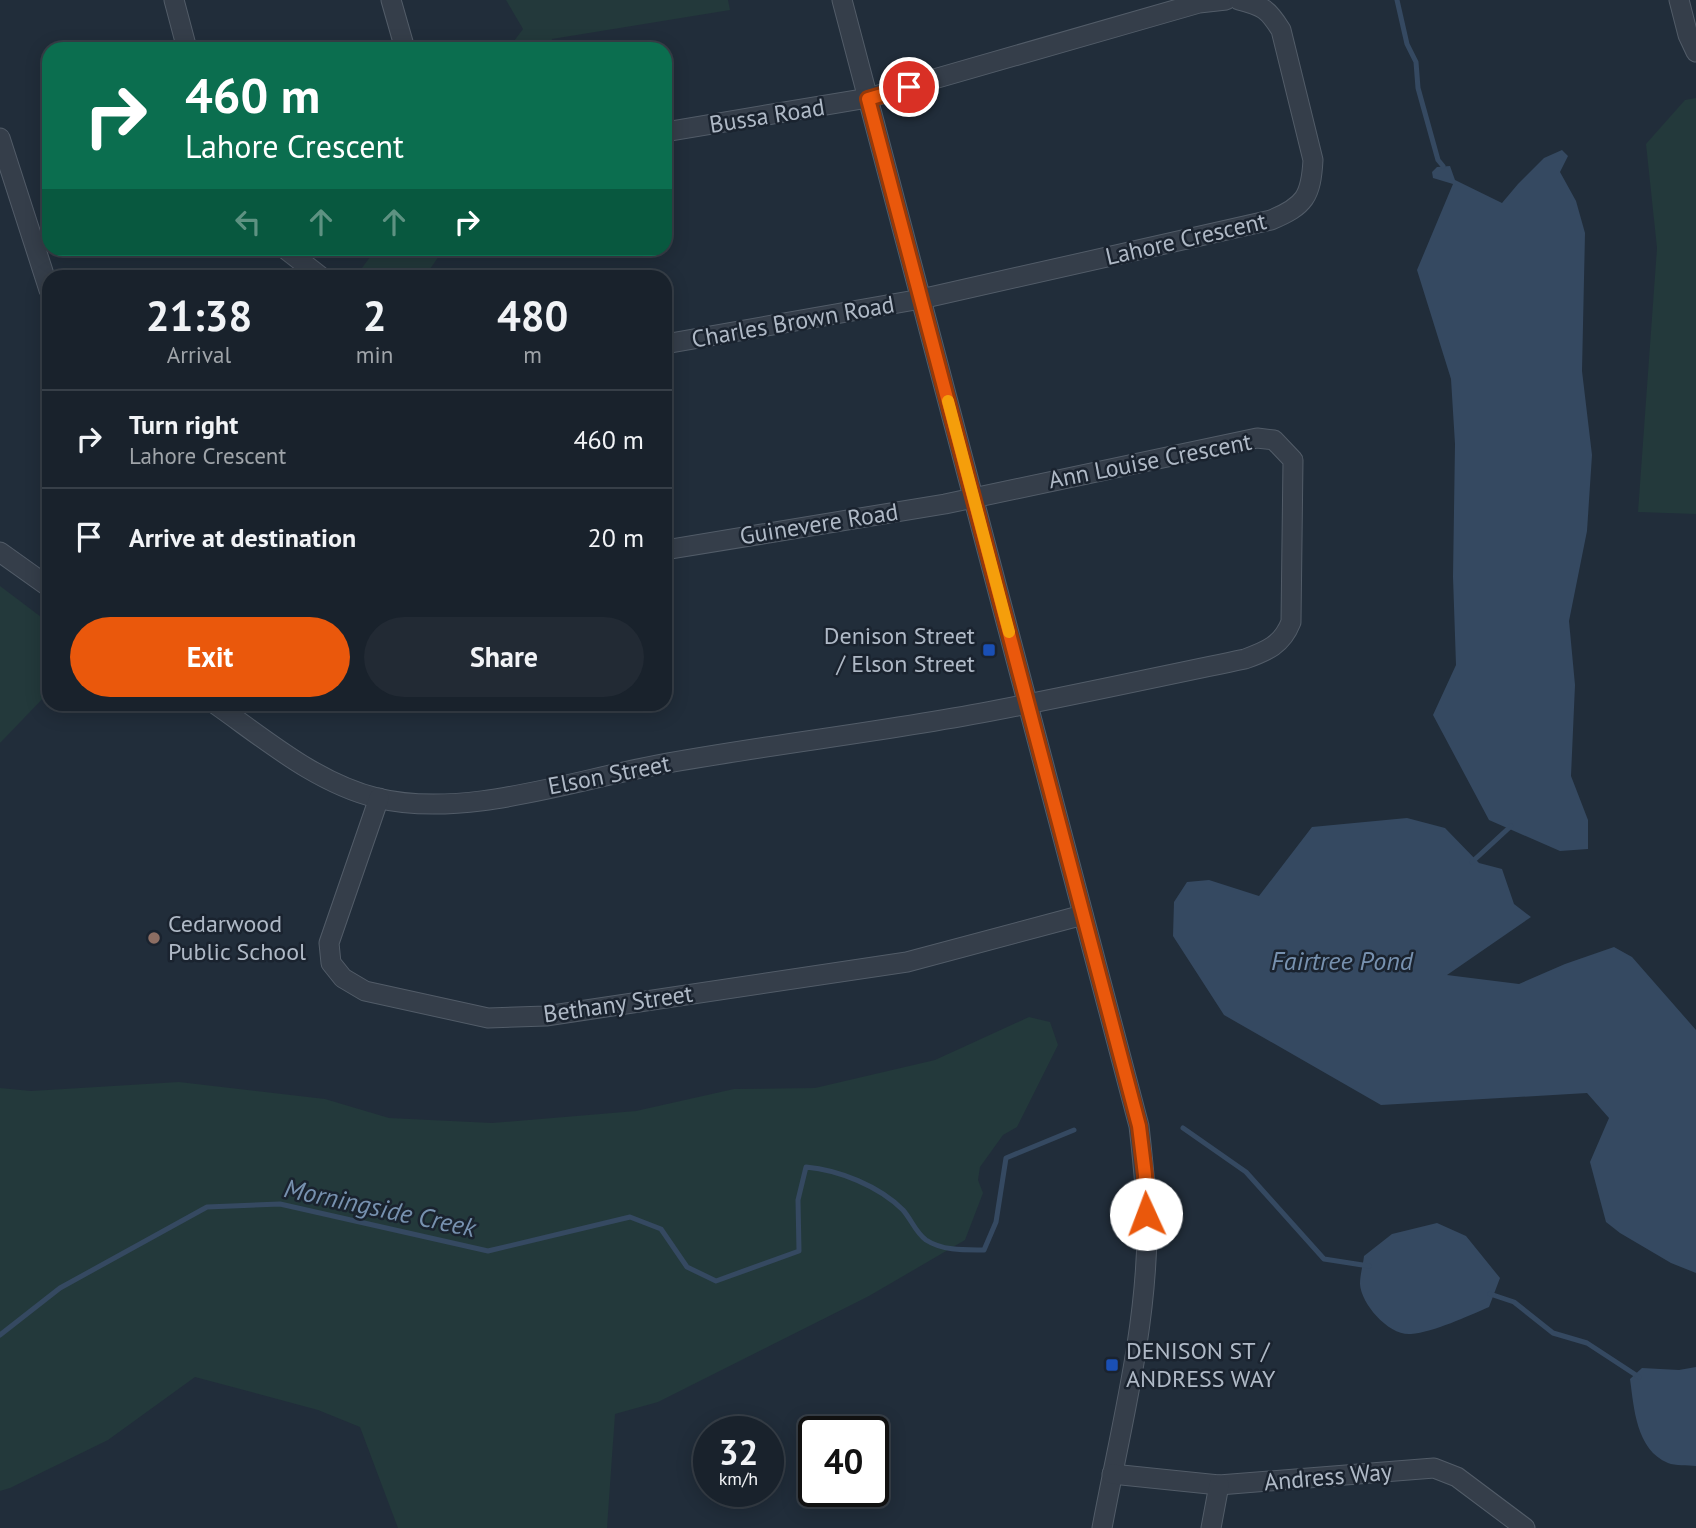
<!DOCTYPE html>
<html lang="en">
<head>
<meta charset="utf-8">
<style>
	body { margin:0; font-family:"PT Sans",sans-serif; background:#222a34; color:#f1f3f6; height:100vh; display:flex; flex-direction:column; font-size:26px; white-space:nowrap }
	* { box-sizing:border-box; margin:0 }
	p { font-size:23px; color:#9fa4a9 }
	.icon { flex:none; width:38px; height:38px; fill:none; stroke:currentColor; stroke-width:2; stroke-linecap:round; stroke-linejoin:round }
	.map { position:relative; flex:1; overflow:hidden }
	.drawer { position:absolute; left:42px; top:270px; width:630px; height:441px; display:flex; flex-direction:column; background:#19222c; border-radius:21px; box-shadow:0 4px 18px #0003,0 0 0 2px #373f48 }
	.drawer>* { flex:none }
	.top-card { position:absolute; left:42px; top:42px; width:630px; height:214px; border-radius:21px; box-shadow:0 4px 18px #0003,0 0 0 2px #373f48; background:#0b6e4f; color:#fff; overflow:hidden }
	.speed { position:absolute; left:693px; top:1416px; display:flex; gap:14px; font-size:35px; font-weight:700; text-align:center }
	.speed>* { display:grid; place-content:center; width:91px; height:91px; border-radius:50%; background:#19222c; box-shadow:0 4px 18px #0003,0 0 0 2px #373f48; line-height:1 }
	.speed small { font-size:18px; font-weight:400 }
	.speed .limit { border:4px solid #111; border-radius:10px; background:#fff; color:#111 }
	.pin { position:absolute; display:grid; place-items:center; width:60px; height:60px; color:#fff; margin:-30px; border:4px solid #fff; border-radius:50%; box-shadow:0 2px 7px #0007 }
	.me { position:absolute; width:77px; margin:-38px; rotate:358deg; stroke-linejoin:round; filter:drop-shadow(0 0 5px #0008) }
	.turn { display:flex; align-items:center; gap:24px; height:147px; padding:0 28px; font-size:32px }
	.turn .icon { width:91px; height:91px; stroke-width:2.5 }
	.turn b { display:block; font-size:49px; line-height:60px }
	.lanes { display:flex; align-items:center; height:66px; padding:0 28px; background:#0003; justify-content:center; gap:35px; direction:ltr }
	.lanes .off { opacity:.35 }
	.eta { display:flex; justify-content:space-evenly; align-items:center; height:119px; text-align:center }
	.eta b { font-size:42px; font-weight:600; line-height:49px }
	.primary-button { display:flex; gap:14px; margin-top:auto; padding:14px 28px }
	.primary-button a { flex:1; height:80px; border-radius:42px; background:#ea580c; color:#fff; font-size:28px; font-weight:600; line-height:80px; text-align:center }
	.primary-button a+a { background:#222a34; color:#f1f3f6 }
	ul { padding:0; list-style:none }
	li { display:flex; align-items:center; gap:21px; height:98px; padding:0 28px; border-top:2px solid #373f48 }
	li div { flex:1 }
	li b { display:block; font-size:26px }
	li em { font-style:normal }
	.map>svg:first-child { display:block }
	.green { fill:#23393b }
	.water { fill:#354961 }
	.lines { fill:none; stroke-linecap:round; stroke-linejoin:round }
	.stream { stroke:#354961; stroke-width:5 }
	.minor-casing { stroke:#525c68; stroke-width:21 }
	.minor { stroke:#353e4a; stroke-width:19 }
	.route-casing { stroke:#983908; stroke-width:18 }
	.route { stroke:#ea580c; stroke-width:12 }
	.slow { stroke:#f59e0b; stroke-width:12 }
	.transit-dot { fill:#1a4fb4; stroke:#1a232f; stroke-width:2.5 }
	.education-dot { fill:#8d6e63; stroke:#1a232f; stroke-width:2.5 }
	.labels { text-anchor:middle; stroke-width:5; stroke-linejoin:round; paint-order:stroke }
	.street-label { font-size:24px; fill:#afb9c6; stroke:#1a232f }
	.poi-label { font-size:24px; fill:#afb9c6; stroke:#1a232f; text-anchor:start }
	.water-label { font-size:26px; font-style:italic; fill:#7791af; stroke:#1a232f }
</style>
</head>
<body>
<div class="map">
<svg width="1696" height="1528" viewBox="0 0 1696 1528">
	<rect width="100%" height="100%" fill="#212d3a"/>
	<g class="green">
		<polygon points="506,0 728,0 730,10 552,39 551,49 508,49 523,29"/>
		<polygon points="1696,98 1696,514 1638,512 1657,248 1646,144 1685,100"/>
		<polygon points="376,249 376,248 444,249 425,276 356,276"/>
		<polygon points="0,586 49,623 49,692 0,743"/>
		<polygon points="1029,1017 1050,1022 1058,1045 1017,1127 1003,1135 980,1167 978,1180 983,1193 965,1240 869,1296 658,1402 615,1414 607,1528 398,1528 360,1427 318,1410 195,1377 108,1440 10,1488 0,1491 0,1088 31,1091 179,1082 325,1099 389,1118 492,1123 636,1111 734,1089 815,1088 935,1060"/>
	</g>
	<g class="water">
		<polygon points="1562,150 1568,156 1560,172 1576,201 1585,233 1582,371 1592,455 1587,531 1569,621 1575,685 1571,776 1588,820 1588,849 1560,851 1489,820 1433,715 1456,665 1453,577 1455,444 1451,379 1417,270 1453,184 1433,178 1432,172 1437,167 1450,166 1455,180 1502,203 1518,184 1544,158"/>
		<polygon points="1407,818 1445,828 1479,863 1502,869 1514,904 1531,917 1447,975 1519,984 1565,964 1614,947 1632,957 1696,1030 1696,1273 1671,1263 1620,1233 1606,1222 1590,1162 1609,1118 1587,1093 1381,1105 1224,1015 1173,936 1174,902 1187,882 1209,880 1259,896 1312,827"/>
		<path d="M 1437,1223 L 1466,1236 L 1500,1278 L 1489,1307 C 1468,1316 1434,1332 1411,1334 C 1389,1336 1361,1304 1360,1284 C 1360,1275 1363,1265 1364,1256 L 1392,1234 Z"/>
		<path d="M 1696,1367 L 1696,1466 C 1688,1465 1675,1466 1668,1463 C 1636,1450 1634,1408 1630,1379 L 1642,1368 L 1679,1370 Z"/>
	</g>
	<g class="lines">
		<g class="stream">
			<polyline points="1397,0 1407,44 1416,62 1418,88 1438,160 1443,166"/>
			<polyline points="1472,862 1511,826"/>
			<polyline points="1183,1128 1246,1172 1324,1259 1369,1266"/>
			<polyline points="1490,1294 1514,1302 1553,1333 1587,1343 1639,1377"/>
			<path d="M 0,1335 L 60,1288 L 207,1207 L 280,1204 L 488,1251 L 630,1217 L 661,1229 L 687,1267 L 716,1281 L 799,1251 L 798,1200 L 806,1167 C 839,1170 879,1186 903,1210 C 911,1219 916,1233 926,1240 C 943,1251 965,1250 984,1250 L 996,1222 L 1006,1158 L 1074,1130"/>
		</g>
		<g class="minor-casing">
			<g id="minor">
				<polyline points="174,0 187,49"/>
				<polyline points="391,0 405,49"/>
				<path d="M 842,0 L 1139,1126 C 1143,1161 1147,1197 1147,1232 C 1146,1332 1120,1431 1102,1528"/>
				<polyline points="1679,0 1688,35 1696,52"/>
				<polyline points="665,132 868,98 1199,3 1226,0"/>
				<polyline points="0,138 49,290"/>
				<polyline points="284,248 320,276"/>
				<path d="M 665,344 L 921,299 L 1271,220 C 1305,206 1311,196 1313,160 L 1281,30 C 1268,9 1263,6 1239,0"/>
				<polyline points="0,552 49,587"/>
				<path d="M 215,704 C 265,739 316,783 377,798 C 463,819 571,781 657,765 C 770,744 885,732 997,710 C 1080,694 1162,676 1245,659 C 1267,651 1282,645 1291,622 L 1293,460 L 1274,440 L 1257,438 L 945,504 L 665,550"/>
				<polyline points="379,798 329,943 331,963 343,978 365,991 488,1018 546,1016 907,962 1083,915"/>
				<polyline points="1112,1474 1219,1485 1434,1468 1457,1477 1525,1528"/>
				<polyline points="1211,1528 1219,1485"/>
			</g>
		</g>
		<use href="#minor" class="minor"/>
	</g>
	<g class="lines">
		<g class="route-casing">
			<polyline id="route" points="909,87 868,99 1139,1126 1145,1175 1146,1214"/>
		</g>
		<use href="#route" class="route"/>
		<polyline class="slow" points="948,401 1009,632"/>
	</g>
	<g class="transit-dot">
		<rect x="982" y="643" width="14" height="14" rx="3.5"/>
		<rect x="1105" y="1358" width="14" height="14" rx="3.5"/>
	</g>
	<circle class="education-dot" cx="154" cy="938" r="7"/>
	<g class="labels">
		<g class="street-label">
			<text transform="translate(767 116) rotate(-9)" y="8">Bussa Road</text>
			<text transform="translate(1186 239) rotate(-13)" y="8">Lahore Crescent</text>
			<text transform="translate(793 322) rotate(-10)" y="8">Charles Brown Road</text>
			<text transform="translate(1150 461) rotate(-11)" y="8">Ann Louise Crescent</text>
			<text transform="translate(819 524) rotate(-9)" y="8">Guinevere Road</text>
			<text transform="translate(609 775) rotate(-11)" y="8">Elson Street</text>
			<text transform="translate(618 1004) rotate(-8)" y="8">Bethany Street</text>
			<text transform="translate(1328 1477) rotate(-5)" y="8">Andress Way</text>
		</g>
		<g class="poi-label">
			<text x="975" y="644" text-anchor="end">Denison Street<tspan x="975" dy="28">/ Elson Street</tspan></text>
			<text x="168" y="932">Cedarwood<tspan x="168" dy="28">Public School</tspan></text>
			<text x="1126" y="1359">DENISON ST /<tspan x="1126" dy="28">ANDRESS WAY</tspan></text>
		</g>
		<g class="water-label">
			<text x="1342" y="970">Fairtree Pond</text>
			<text transform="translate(380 1208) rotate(12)" y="9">Morningside Creek</text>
		</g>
	</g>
</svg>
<div class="speed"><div>32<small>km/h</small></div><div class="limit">40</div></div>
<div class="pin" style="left:909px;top:87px;background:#d93025"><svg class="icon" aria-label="arrive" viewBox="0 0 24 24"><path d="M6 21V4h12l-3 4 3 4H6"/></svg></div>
<svg class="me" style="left:1146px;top:1214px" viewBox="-20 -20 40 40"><circle r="19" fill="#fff"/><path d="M0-13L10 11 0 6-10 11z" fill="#ea580c"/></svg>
<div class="top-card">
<div class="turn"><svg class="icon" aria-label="right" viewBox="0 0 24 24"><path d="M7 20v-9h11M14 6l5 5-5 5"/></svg><div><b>460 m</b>Lahore Crescent</div></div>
<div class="lanes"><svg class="icon off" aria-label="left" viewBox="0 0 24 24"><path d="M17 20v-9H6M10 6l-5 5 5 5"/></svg><svg class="icon off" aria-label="ahead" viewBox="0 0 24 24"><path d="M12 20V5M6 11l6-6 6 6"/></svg><svg class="icon off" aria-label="ahead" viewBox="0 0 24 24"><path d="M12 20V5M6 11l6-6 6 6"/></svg><svg class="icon" aria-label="right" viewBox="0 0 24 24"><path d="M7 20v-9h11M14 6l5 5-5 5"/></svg></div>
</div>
<section class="drawer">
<div class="eta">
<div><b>21:38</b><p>Arrival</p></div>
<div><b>2</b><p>min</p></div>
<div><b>480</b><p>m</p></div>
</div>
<ul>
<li><svg class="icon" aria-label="right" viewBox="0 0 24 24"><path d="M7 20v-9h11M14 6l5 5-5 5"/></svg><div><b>Turn right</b><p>Lahore Crescent</p></div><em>460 m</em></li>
<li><svg class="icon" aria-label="arrive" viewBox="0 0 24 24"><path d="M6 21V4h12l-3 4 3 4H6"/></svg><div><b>Arrive at destination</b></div><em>20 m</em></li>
</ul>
<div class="primary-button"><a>Exit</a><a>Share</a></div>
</section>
</div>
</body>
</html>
